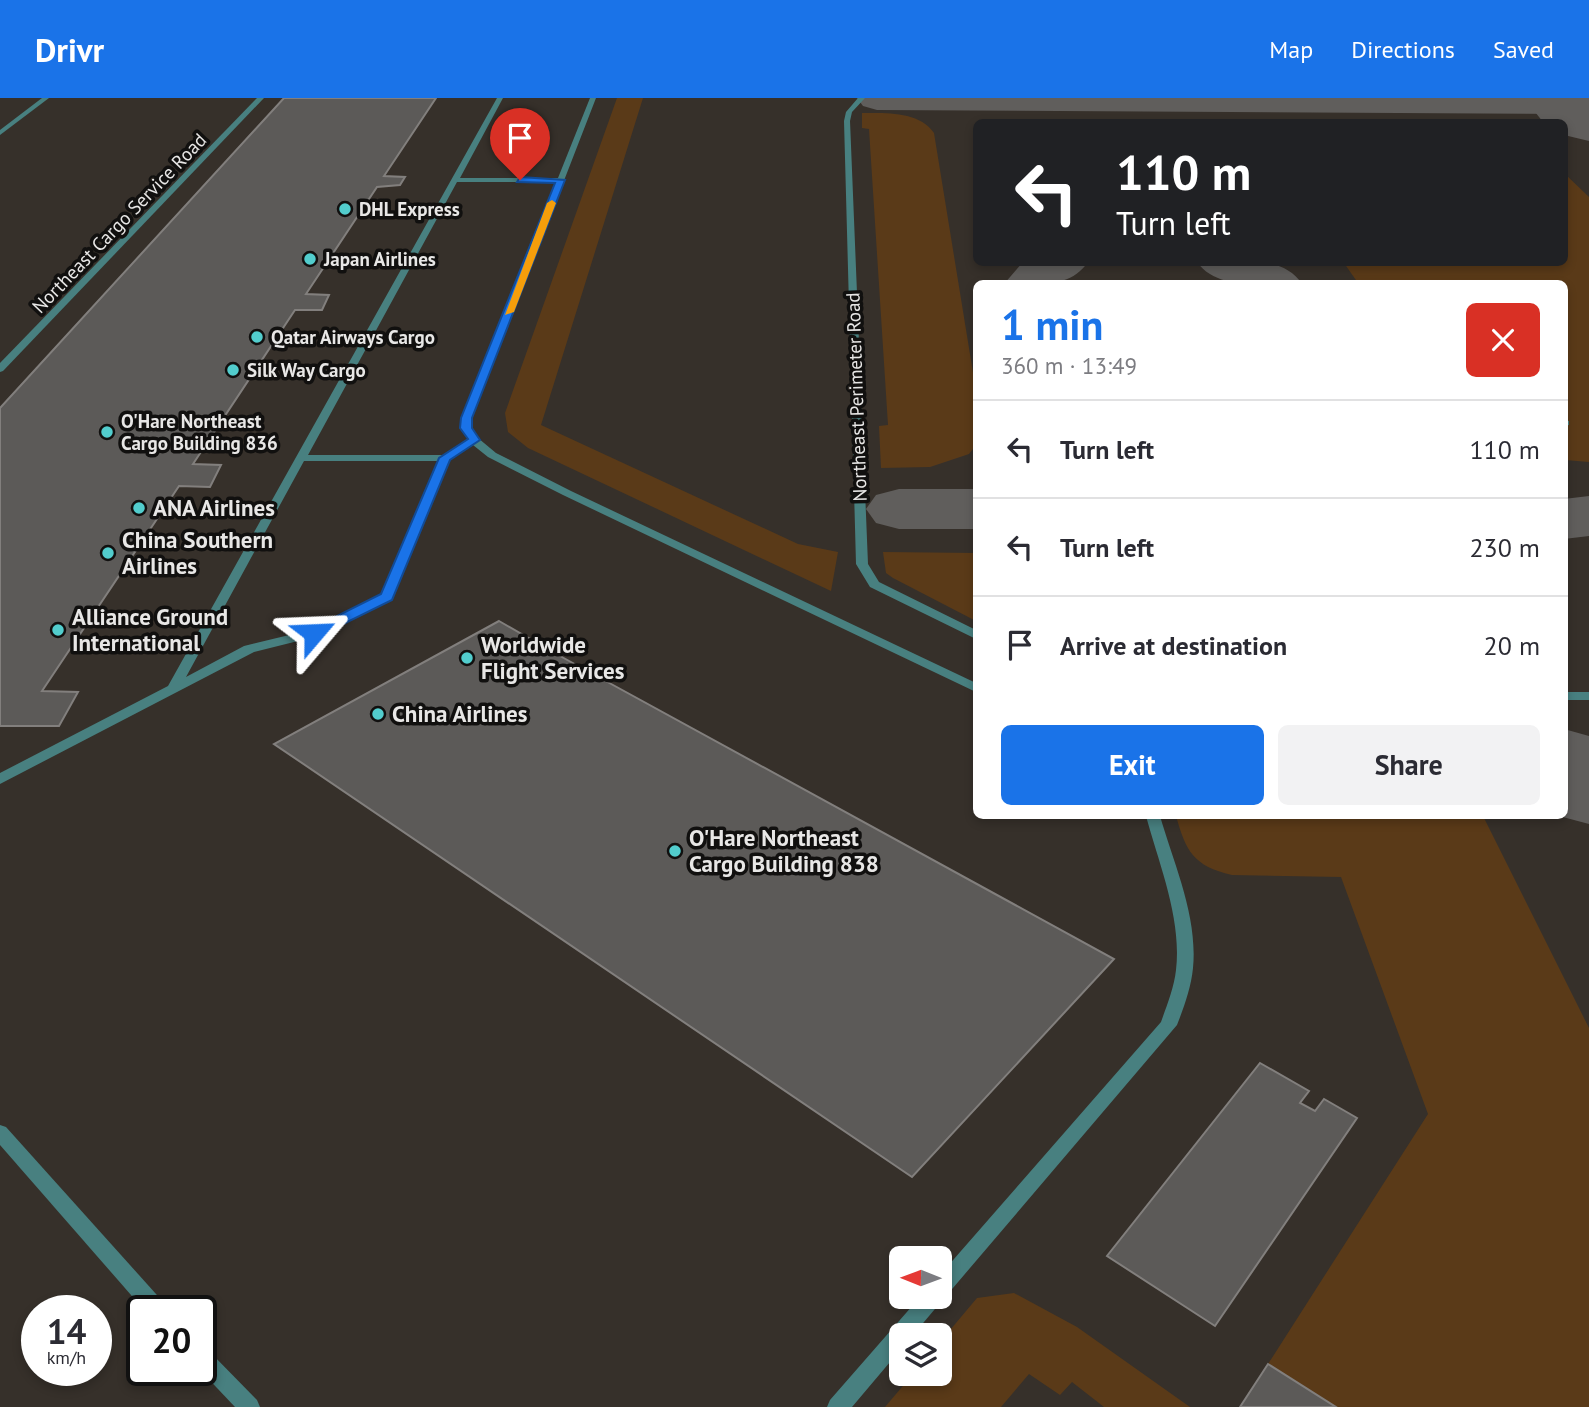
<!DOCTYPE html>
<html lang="en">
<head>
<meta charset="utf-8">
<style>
	body { margin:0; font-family:"PT Sans",sans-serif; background:#f2f2f3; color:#2b2b33; height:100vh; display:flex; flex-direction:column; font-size:26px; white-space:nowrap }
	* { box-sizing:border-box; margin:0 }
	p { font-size:23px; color:#7c7c81 }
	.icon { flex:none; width:38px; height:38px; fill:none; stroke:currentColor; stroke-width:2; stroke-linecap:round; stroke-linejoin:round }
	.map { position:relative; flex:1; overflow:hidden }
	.sheet { position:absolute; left:973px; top:182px; width:595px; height:539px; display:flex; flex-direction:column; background:#fff; border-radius:10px; box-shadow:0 4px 10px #0003 }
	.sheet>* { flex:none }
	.guide { position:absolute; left:973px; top:21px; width:595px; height:147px; border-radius:10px; box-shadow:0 4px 10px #0003; background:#202124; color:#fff; overflow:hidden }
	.needle { width:46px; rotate:271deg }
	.buttons { position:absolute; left:889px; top:1148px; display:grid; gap:14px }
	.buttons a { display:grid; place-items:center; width:63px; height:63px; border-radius:10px; background:#fff; box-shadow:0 4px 10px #0003; font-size:35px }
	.speed { position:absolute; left:21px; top:1197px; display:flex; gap:14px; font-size:35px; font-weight:700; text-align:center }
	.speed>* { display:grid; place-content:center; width:91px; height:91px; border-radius:50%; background:#fff; box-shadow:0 4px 10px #0003; line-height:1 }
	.speed small { font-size:18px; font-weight:400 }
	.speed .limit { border:4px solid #111; border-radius:10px; background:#fff; color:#111 }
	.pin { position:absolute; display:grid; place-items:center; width:60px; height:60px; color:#fff; margin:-72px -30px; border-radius:50% 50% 50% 0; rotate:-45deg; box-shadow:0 0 7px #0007 }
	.pin .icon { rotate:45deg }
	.me { position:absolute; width:77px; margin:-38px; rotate:64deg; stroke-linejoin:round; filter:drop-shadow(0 0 5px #0008) }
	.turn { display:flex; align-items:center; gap:24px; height:147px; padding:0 28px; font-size:32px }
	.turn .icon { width:91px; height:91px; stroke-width:2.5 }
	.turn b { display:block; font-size:49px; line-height:60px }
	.round { display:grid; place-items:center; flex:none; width:74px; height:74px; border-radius:10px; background:#f2f2f3 }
	.overview { display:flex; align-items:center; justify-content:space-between; height:119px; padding:0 28px }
	h1 { font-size:42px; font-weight:700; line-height:52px; color:#1a73e8 }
	.button { display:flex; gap:14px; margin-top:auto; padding:14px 28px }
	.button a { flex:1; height:80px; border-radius:10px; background:#1a73e8; color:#fff; font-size:28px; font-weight:700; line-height:80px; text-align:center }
	.button a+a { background:#f2f2f3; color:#2b2b33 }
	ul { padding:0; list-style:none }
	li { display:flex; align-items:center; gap:21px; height:98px; padding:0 28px; border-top:2px solid #e1e1e2 }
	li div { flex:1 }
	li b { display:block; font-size:26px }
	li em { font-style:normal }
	header { display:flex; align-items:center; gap:42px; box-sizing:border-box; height:98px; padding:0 35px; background:#1a73e8; color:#fff }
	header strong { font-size:33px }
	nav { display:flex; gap:38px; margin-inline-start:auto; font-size:24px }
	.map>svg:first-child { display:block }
	.built { fill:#36302a; fill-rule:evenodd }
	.green { fill:#5a3a18 }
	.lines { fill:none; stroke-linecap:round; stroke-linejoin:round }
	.taxiway { fill:#605e5c; fill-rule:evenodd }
	.runway { fill:#605e5c; fill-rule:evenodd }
	.building { fill:#5c5a58; stroke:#827f7d; stroke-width:2 }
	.lane { fill:#488080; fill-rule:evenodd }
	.street { fill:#488080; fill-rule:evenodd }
	.route { fill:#1a73e8; stroke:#114b97; stroke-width:2 }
	.slow { fill:#f59e0b }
	.poi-dot { fill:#52cdcd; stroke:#11100f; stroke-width:2.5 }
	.labels { text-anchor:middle; stroke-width:7; stroke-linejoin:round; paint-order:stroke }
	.far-poi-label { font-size:19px; font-weight:bold; fill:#e8e7e6; stroke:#11100f; text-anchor:start }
	.far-street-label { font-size:19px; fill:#e8e7e6; stroke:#11100f }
	.poi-label { font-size:23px; font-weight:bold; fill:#e8e7e6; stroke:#11100f; text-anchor:start }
</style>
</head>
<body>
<header>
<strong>Drivr</strong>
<nav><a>Map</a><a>Directions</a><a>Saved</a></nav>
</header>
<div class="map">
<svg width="1589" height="1309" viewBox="0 0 1589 1309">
	<rect width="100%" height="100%" fill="#292725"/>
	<path class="built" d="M 0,0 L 1589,0 L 1589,1309 L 0,1309 ZM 976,24 L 1564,24 L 1564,164 L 976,164 ZM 976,186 L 1564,186 L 1564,718 L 976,718 ZM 901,1160 L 940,1160 L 940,1199 L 901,1199 ZM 37,1213 L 96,1213 L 96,1272 L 37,1272 ZM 142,1213 L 201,1213 L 201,1272 L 142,1272 ZM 901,1237 L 940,1237 L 940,1276 L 901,1276 Z"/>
	<g class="green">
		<polygon points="617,0 643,0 541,327 798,446 838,454 831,493 528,350 508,334 505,315"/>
		<path d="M 862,15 C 886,15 919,13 934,35 L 976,293 L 976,347 L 969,356 L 930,369 L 881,370 L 879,328 L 888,327 L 869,31 L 862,30 Z"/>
		<polygon points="1565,76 1589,99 1589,364 1565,362 1564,186 1358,185 1344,165 1564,164"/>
		<polygon points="883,454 976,455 976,523 893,480 886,475"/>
		<path d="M 1176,718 L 1483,718 L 1589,930 L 1589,1309 L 1336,1309 L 1268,1266 L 1428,1016 L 1341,779 L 1232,777 C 1193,768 1186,753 1176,718 Z"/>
		<polygon points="1014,1195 1077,1229 1190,1309 1104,1309 1072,1284 1060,1297 1029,1276 1001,1309 885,1309 913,1276 940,1276 940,1244 977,1200"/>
	</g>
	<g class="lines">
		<g class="taxiway">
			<polygon points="857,0 1589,0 1589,16 877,12 863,8"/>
			<path d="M 1023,164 L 1088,164 C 1069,192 1034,186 1004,186 Z"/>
			<path d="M 1197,164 C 1231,164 1281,154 1302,186 C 1271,186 1218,194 1197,164 Z"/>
			<polygon points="899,391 976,391 976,431 899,431 876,425 866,411 876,397"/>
			<polygon points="1589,398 1589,438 1564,441 1564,401"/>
			<polygon points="1564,631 1589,638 1589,726 1559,718 1564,718"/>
		</g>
		<polygon class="runway" points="1524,0 1589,0 1589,43 1564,37 1564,24 1543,24"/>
	</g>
	<g class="building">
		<polygon points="284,0 436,0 384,78 405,79 400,87 377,89 306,196 329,197 322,212 295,212 193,366 221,367 210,389 179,388 42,593 78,594 59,628 0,628 0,310"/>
		<polygon points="499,523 560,558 1114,861 912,1079 274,646"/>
		<polygon points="1260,965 1309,993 1300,1005 1315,1013 1324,1001 1357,1020 1215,1228 1107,1158"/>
		<polygon points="1268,1266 1336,1309 1240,1309"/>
	</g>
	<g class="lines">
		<g class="lane">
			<polygon points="42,0 49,0 0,37 0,32"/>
			<polygon points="257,0 264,0 3,273 0,274 0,265"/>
			<path d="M 497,0 L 503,0 L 460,80 L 561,80 L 565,82 L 561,84 L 457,84 L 308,357 L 443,357 L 470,340 L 478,340 L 496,355 L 571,393 L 976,585 L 976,594 L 563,397 L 488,359 L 473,347 L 450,362 L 391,502 L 318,538 L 254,554 L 0,686 L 0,675 L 168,588 ZM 304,363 L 438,363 L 382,497 L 310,532 L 244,548 L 186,579 Z"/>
			<polygon points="858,0 865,0 852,14 850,23 868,466 879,484 976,532 976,541 870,489 856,466 844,23 846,14"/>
			<polygon points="1564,322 1569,323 1569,327 1564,328"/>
			<rect x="1564" y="594" width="25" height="8"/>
			<path d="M 1146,718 L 1160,718 C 1174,766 1198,819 1193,870 C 1191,890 1184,909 1177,927 L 947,1197 L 943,1199 L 940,1205 L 913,1237 L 901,1237 L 901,1251 L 852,1309 L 827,1309 L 830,1302 L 920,1199 L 940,1199 L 940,1177 L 1161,924 C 1167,907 1174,890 1176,872 C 1182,821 1159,766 1146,718 Z"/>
			<polygon points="0,1027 6,1029 165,1206 168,1213 145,1213 0,1047"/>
			<polygon points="201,1249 208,1252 257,1302 260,1309 235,1309 200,1272"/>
		</g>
		<polygon class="street" points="590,0 596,0 472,320 471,330 479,342 474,345 470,344 461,330 462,320"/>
	</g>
	<polygon class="route" points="520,79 565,82 472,320 472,330 480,342 450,362 392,502 319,538 309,538 309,532 381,496 439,360 468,341 460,330 461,320 555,85 517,84"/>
	<polygon class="slow" points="552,102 556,105 514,214 505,217 547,105"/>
	<g class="poi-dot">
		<circle cx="345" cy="111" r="7"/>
		<circle cx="310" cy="161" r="7"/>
		<circle cx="257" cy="239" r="7"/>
		<circle cx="233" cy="272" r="7"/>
		<circle cx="107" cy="334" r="7"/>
		<circle cx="139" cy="410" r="7"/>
		<circle cx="108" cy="455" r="7"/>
		<circle cx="58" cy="532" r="7"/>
		<circle cx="467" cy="560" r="7"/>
		<circle cx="378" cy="616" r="7"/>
		<circle cx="675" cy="753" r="7"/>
	</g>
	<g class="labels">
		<g class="far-poi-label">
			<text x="359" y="118">DHL Express</text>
			<text x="324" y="168">Japan Airlines</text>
			<text x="271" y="246">Qatar Airways Cargo</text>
			<text x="247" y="279">Silk Way Cargo</text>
			<text x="121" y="330">O'Hare Northeast<tspan x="121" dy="22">Cargo Building 836</tspan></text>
		</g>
		<g class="far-street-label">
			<text transform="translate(119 125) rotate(-46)" y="7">Northeast Cargo Service Road</text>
			<text transform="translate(856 299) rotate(-92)" y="7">Northeast Perimeter Road</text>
		</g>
		<g class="poi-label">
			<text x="153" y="418">ANA Airlines</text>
			<text x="122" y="450">China Southern<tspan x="122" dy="26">Airlines</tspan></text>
			<text x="72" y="527">Alliance Ground<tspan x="72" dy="26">International</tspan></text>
			<text x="481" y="555">Worldwide<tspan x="481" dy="26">Flight Services</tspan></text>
			<text x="392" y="624">China Airlines</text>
			<text x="689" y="748">O'Hare Northeast<tspan x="689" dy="26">Cargo Building 838</tspan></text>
		</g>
	</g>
</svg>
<div class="buttons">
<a><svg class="needle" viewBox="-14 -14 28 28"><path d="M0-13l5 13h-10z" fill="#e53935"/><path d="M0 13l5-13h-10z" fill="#7c7c81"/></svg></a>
<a><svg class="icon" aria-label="layers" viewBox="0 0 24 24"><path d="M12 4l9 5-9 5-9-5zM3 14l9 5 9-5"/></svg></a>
</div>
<div class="speed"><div>14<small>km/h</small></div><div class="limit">20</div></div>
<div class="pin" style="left:520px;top:82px;background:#d93025"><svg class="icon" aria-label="arrive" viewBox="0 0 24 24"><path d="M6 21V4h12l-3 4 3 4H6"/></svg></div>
<svg class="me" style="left:314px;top:535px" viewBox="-20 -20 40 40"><path d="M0-17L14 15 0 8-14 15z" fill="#1a73e8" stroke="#fff" stroke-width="4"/></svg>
<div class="guide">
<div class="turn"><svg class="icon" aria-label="left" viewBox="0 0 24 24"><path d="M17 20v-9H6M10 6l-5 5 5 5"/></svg><div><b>110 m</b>Turn left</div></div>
</div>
<section class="sheet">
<div class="overview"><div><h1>1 min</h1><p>360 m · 13:49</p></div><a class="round" style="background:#d93025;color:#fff"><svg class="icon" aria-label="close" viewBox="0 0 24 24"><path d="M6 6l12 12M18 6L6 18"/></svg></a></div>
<ul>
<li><svg class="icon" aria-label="left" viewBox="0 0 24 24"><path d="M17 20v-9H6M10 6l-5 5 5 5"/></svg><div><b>Turn left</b></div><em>110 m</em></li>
<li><svg class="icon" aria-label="left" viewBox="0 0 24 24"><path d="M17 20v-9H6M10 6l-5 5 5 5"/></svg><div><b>Turn left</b></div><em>230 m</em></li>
<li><svg class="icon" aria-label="arrive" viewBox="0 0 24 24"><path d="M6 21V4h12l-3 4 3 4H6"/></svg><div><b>Arrive at destination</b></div><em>20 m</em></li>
</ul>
<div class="button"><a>Exit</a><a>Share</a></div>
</section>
</div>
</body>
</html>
